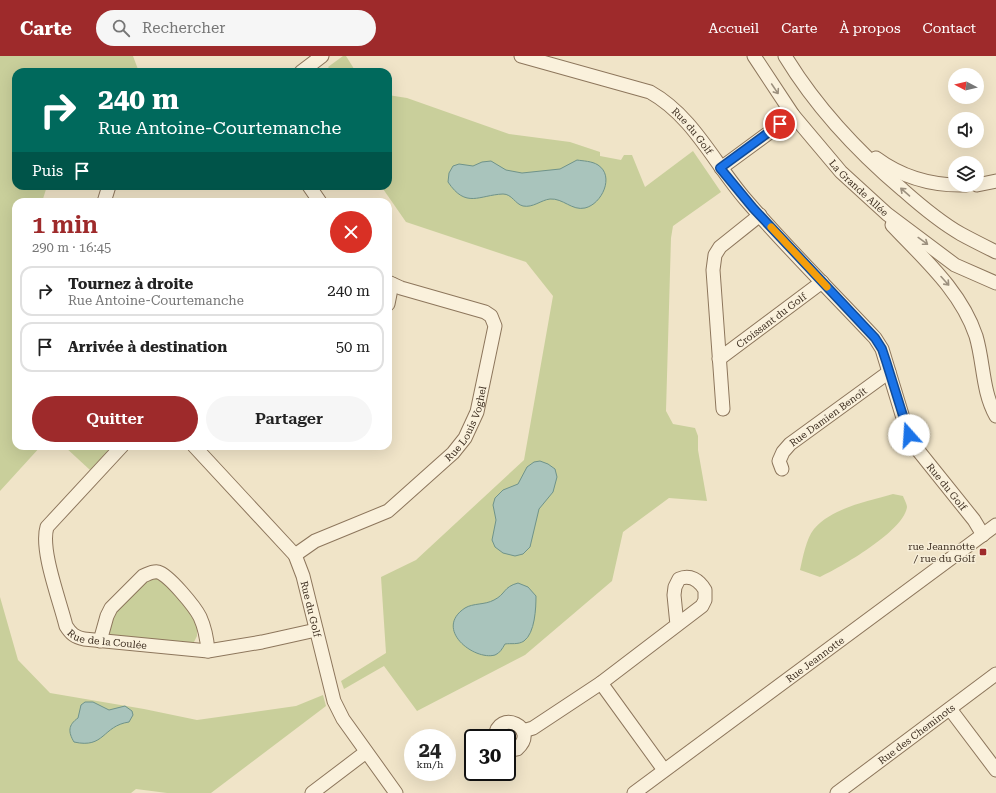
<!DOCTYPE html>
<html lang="fr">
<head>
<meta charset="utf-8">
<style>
	body { margin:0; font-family:"Roboto Serif",serif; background:#f6f6f6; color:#222; height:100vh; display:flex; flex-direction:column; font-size:15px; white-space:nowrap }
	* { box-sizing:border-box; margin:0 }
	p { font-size:13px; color:#767676 }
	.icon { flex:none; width:22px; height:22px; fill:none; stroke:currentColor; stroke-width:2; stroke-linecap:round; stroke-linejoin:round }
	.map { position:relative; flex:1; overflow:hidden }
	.panel { position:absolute; left:12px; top:142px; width:380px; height:252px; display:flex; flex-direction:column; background:#fff; border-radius:12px; box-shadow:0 4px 16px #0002 }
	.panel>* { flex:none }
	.hud { position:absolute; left:12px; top:12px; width:380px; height:122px; border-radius:12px; box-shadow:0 4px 16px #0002; background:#00695c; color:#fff; overflow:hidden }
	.needle { width:26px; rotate:277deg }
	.buttons { position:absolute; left:948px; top:12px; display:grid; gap:8px }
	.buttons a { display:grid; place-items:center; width:36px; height:36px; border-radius:50%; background:#fff; box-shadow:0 4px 16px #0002; font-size:20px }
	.speed { position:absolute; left:404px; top:673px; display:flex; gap:8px; font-size:20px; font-weight:700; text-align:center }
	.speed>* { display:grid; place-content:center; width:52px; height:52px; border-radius:50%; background:#fff; box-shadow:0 4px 16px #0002; line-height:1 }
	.speed small { font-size:10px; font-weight:400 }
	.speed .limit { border:2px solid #111; border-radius:6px; background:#fff; color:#111 }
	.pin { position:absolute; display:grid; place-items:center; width:34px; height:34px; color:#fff; margin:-17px; border:2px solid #fff; border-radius:50%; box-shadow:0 1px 4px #0007 }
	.me { position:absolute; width:44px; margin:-22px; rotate:341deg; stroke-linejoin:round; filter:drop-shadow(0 0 3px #0008) }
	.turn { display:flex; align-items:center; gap:14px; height:84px; padding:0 20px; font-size:18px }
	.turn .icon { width:52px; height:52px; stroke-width:2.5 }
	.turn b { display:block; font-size:28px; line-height:34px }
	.then { display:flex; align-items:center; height:38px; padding:0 20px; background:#0003; gap:8px; font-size:15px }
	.round { display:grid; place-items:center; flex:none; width:42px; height:42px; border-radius:21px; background:#f6f6f6 }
	.head { display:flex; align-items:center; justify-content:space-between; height:68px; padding:0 20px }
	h1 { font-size:24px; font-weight:600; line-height:30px; color:#9e2a2b }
	.action { display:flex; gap:8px; margin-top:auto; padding:8px 20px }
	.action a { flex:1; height:46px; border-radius:24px; background:#9e2a2b; color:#fff; font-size:16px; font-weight:600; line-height:46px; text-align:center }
	.action a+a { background:#f6f6f6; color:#222 }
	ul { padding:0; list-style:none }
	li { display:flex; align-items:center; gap:12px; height:50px; margin:0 8px 6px; padding:0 12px; border:2px solid #e0e0e0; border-radius:12px }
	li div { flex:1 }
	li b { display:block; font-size:15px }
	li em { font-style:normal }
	header { display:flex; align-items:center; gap:24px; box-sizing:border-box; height:56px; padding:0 20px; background:#9e2a2b; color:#fff }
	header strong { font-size:19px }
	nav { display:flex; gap:22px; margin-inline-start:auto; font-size:14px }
	.search { width:280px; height:36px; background:#f6f6f6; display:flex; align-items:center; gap:10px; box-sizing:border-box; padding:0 14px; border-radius:22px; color:#767676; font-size:15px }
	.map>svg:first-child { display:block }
	.green { fill:#c9cf9b }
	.water { fill:#a9c4bc; stroke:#6f938a }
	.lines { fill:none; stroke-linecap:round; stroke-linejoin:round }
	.minor-casing { stroke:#8d765c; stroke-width:15 }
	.minor { stroke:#faf1dc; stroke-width:13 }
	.oneway { stroke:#9c907e }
	.route-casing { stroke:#114b97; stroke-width:10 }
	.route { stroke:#1a73e8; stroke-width:7 }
	.slow { stroke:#f59e0b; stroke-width:7 }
	.poi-dot { fill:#9e2a2b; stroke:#f7eed8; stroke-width:1.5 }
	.labels { text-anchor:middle; stroke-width:3; stroke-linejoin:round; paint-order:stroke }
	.street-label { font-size:10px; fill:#3d2e20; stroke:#f7eed8 }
	.poi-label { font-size:10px; fill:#3d2e20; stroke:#f7eed8; text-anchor:end }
</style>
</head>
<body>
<header>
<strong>Carte</strong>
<div class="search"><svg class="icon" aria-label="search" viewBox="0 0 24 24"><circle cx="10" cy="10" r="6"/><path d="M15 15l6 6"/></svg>Rechercher</div>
<nav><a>Accueil</a><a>Carte</a><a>À propos</a><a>Contact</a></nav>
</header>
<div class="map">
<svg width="996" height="737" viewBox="0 0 996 737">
	<rect width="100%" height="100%" fill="#f0e4c8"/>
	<g class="green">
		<polygon points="0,0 133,0 139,16 16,16 16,130 47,130 42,146 16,146 16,390 41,390 0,435"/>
		<polygon points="343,0 346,0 356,16 332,16 328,11"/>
		<polygon points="388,39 407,42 509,78 570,86 600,96 600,100 621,104 624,99 632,99 645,131 693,95 721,136 673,170 671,182 666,355 673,368 695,372 698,380 698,394 707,445 669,442 623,476 612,525 525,599 417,655 384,610 344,633 341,625 386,597 381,521 416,504 524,404 553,240 526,206 406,166 381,130 388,130"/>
		<polygon points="64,390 112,390 90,414"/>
		<path d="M 893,438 L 903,440 C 904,443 907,448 907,451 C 904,475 841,511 820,521 L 800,514 C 803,501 806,483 814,473 C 833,451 867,446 893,438 Z"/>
		<polygon points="153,520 161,524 195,560 197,569 197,580 193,588 112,580 108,576 111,557"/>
		<polygon points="0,541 18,604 50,637 144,653 197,664 296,650 323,639 326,650 211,737 167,737 136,733 131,737 0,737"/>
	</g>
	<g class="water">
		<path d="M 577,104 C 583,105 592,105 598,109 C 615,120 602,148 585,152 C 572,155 563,142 550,143 C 541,144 533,152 523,150 C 515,148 512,138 503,138 C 479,139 466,153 448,126 L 449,117 L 453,110 L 459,108 L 473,110 L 482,106 L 491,105 L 506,114 L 522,117 L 560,113 Z"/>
		<polygon points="540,405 548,408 555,413 557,421 553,436 539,453 530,491 523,498 515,500 503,497 495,491 492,484 496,464 493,449 495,442 503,434 518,428 527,411 534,406"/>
		<path d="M 518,527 L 528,531 L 536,540 C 536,552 535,577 524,585 C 518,589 511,587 505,588 C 502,593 500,597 495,599 C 474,605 433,573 465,552 C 473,547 485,549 494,544 C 506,538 503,531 518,527 Z"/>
		<path d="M 85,646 L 93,646 L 109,654 L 125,650 L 132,655 L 133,659 L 129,666 C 102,670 105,693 74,686 C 68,676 68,669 78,662 L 81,649 Z"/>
	</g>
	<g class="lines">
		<g class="minor-casing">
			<g id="minor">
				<path id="s1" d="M 521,0 L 650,36 C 693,60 714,107 746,144 C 787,192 832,236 875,282 L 882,293 L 903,362 L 913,388 L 974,464 L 983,479"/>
				<path id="s2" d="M 754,0 L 793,59 L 841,116 L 887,158 L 955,209 L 996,227"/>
				<path d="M 785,0 C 816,51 857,95 903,134 C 921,150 940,166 961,178 C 972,184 984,190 996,196"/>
				<polyline points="301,16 322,0"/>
				<path d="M 876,102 C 903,122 933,130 966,129"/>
				<polyline points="721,112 793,59"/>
				<polyline points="977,129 996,125"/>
				<polyline points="309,130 320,146"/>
				<polyline points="104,146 109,130"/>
				<path d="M 892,169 C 924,203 961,235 976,280 C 984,307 982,335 996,360"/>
				<polyline points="388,248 392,228"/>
				<path id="s3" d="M 719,303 L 822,226"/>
				<polyline points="723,353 713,214 715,199 720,191 760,159"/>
				<path id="s4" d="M 122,390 L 47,471 C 40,494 60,545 66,570 C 71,578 75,581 84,583 L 208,595 L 262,586 L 316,574"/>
				<path id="s5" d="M 194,390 L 295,499 L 303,520 L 334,645 L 343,663 L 396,737"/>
				<path id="s6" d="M 782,413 L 779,405 L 783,396 L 790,388 L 889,316"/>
				<path id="s7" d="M 295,499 L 315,485 L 388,455 L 453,397 L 465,382 L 477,356 L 495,270 L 491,260 L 485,256 L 401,232 L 388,226"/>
				<path d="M 100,585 L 107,560 L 111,552 L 143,520 C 148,518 153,515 158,516 C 169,519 195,551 200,561 C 205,572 207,583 208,595"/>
				<polyline points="601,627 664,714"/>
				<polyline points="950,653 996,714"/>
				<path d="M 523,675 L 533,672 L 601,627 L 702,550 L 705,544 L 705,534 C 699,524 690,518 679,523 L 675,531 L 674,539 L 677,569"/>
				<path d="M 495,682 C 497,651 541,672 517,693 L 507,695"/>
				<polyline points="312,737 366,696"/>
				<path id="s8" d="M 634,737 L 996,469"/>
				<path id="s9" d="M 837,737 L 996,618"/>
			</g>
		</g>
		<use href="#minor" class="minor"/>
	</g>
	<defs><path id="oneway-shaft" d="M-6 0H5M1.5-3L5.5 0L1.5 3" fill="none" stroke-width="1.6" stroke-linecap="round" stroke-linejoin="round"/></defs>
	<g class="oneway">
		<use href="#oneway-shaft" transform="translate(775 33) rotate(56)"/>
		<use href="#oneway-shaft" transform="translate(905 136) rotate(-139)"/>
		<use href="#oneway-shaft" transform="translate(923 185) rotate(36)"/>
		<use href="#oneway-shaft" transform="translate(945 225) rotate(48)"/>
	</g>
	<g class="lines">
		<g class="route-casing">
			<polyline id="route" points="780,68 720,112 753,152 875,282 882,293 886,305 909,379"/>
		</g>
		<use href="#route" class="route"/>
		<polyline class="slow" points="771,171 827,231"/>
	</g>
	<rect class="poi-dot" x="979" y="492" width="8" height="8" rx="2"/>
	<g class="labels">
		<g class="street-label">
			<text dy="4" stroke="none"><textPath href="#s1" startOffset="192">Rue du Golf</textPath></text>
			<text dy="4" stroke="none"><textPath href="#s2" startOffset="169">La Grande Allée</textPath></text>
			<text dy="4" stroke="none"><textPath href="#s3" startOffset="65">Croissant du Golf</textPath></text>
			<text dy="4" stroke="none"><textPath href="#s6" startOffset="76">Rue Damien Benoît</textPath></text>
			<text dy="4" stroke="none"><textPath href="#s7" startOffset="223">Rue Louis Voghel</textPath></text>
			<text dy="4" stroke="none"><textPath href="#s1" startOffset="636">Rue du Golf</textPath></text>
			<text dy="4" stroke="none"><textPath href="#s5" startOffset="205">Rue du Golf</textPath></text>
			<text dy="4" stroke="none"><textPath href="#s4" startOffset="258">Rue de la Coulée</textPath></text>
			<text dy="4" stroke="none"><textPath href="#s8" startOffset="225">Rue Jeannotte</textPath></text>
			<text dy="4" stroke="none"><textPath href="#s9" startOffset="99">Rue des Cheminots</textPath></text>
		</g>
		<g class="poi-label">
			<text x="975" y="494">rue Jeannotte<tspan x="975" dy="12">/ rue du Golf</tspan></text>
		</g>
	</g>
</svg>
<div class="buttons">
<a><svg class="needle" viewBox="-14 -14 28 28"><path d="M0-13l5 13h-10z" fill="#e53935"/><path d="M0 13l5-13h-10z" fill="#767676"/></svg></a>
<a><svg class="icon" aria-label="sound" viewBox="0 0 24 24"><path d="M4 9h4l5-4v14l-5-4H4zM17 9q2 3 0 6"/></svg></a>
<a><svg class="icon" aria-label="layers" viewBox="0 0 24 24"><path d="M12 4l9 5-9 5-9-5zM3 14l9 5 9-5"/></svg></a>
</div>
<div class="speed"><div>24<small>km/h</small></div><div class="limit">30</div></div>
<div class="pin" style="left:780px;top:68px;background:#d93025"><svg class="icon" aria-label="arrive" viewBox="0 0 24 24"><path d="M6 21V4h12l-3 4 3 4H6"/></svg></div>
<svg class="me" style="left:909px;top:379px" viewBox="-20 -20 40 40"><circle r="19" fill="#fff"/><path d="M0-13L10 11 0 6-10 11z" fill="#1a73e8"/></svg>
<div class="hud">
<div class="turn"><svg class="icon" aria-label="right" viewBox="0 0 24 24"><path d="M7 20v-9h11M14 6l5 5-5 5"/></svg><div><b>240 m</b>Rue Antoine-Courtemanche</div></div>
<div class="then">Puis<svg class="icon" aria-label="arrive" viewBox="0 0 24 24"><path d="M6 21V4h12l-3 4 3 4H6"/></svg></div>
</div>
<section class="panel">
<div class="head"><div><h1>1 min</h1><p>290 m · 16:45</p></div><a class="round" style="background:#d93025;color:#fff"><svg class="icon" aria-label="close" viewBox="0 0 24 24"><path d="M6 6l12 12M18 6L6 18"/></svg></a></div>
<ul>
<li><svg class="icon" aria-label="right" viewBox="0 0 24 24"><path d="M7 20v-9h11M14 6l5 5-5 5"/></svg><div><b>Tournez à droite</b><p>Rue Antoine-Courtemanche</p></div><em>240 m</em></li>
<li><svg class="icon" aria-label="arrive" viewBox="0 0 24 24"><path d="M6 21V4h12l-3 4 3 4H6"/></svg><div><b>Arrivée à destination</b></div><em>50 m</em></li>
</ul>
<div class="action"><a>Quitter</a><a>Partager</a></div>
</section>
</div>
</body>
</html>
